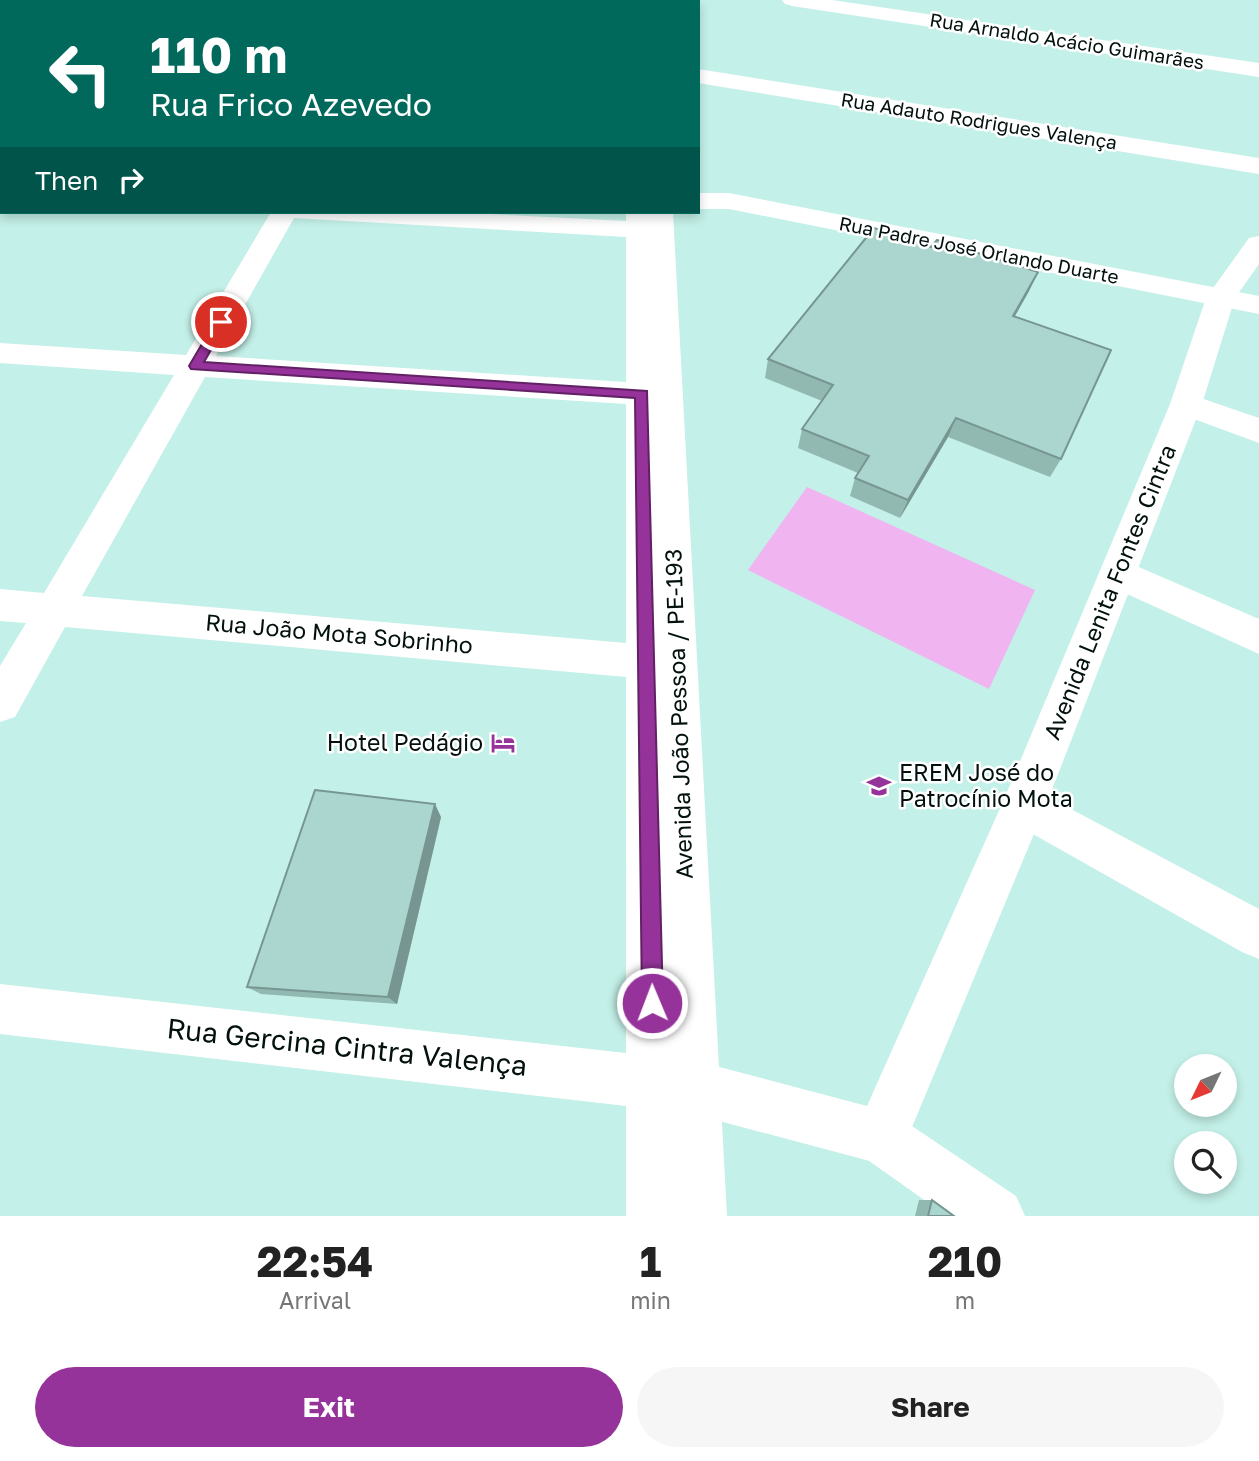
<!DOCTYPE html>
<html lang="en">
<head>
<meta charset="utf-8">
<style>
	body { margin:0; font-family:"Golos Text",sans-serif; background:#f6f6f6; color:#222; height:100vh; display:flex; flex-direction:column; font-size:26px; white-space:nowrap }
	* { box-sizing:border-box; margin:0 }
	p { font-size:23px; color:#767676 }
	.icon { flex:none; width:38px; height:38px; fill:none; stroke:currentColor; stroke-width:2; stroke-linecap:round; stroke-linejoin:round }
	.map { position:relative; height:1216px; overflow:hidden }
	.side { display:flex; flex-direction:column; background:#fff; flex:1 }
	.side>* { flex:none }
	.banner { position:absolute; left:0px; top:0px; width:700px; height:214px; box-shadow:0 4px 10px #0003; background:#00695c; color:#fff; overflow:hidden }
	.needle { width:46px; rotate:227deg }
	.fabs { position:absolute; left:1174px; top:1054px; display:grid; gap:14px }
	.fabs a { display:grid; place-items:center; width:63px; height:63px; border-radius:50%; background:#fff; box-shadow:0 4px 10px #0003; font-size:35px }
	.pin { position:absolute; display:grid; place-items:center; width:60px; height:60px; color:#fff; margin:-30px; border:4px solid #fff; border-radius:50%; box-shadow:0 2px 7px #0007 }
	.me { position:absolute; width:77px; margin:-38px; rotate:359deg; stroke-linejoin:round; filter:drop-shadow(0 0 5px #0008) }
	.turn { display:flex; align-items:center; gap:24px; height:147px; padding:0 35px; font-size:32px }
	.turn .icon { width:91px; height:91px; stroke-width:2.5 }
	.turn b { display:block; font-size:49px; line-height:60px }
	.then { display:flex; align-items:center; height:66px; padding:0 35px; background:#0003; gap:14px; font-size:26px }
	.eta { display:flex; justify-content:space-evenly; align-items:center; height:119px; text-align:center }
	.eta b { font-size:42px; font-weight:700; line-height:49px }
	.cta { display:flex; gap:14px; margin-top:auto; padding:14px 35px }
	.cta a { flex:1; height:80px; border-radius:42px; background:#95339a; color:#fff; font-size:28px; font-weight:700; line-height:80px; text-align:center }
	.cta a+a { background:#f6f6f6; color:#222 }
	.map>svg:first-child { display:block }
	.green { fill:#f0b4f1 }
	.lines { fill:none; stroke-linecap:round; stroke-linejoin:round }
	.canal { fill:#bf80c1; fill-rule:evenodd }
	.street { fill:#fff; fill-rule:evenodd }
	.secondary { fill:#fff; fill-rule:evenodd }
	.primary { fill:#fff; fill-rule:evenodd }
	.wall { fill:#92b8b2 }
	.shaded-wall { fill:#779691 }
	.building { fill:#aad6cf; stroke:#779691; stroke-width:2 }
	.route { fill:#95339a; stroke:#612164; stroke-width:2 }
	.labels { text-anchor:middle; stroke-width:5; stroke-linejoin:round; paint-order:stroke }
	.far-street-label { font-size:19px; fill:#02110e; stroke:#fff }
	.street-label { font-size:23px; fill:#02110e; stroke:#fff }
	.poi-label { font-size:23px; fill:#02110e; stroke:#fff; text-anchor:end }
	.near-street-label { font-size:28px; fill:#02110e; stroke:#fff }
</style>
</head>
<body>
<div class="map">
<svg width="1259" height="1216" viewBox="0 0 1259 1216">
	<rect width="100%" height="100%" fill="#c3f0e8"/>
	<polygon class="green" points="807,487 1035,590 989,689 748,570"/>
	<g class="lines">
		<rect class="canal" x="0" y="55" width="2" height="14"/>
		<g class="street">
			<rect x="626" y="0" width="20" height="2"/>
			<rect x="661" y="0" width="20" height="2"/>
			<polygon points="782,0 832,0 1259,63 1259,77 792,6 785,4"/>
			<polygon points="698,69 1259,158 1259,174 698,83"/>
			<rect x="0" y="71" width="2" height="14"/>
			<rect x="0" y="188" width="2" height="16"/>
			<polygon points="698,193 729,193 1259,296 1259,314 729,209 698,209"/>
			<path d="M 271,212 L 449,212 L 626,221 L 626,212 L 652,212 L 653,223 L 670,225 L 674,231 L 670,237 L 653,239 L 658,384 L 678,388 L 683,396 L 678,404 L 658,406 L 666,646 L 686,652 L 692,664 L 686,676 L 667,681 L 679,1059 L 696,1066 L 704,1085 L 696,1104 L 680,1110 L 684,1216 L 626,1216 L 626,1106 L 0,1034 L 0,984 L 626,1053 L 626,677 L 65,627 L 15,717 L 0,722 L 0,666 L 26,623 L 0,621 L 0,589 L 44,593 L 174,375 L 0,363 L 0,343 L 186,355 ZM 294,218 L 626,237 L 626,382 L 216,356 ZM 205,377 L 626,404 L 626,643 L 82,596 Z"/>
			<polygon points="1186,393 1259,418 1259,443 1175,412 1170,404 1175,396"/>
			<polygon points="1118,558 1259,619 1259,654 1105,584 1099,573 1105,562"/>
			<polygon points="1024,784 1259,909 1259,959 1242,952 1008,820 1002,805 1008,790"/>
			<polygon points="881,1110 900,1118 1016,1196 1025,1216 947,1216 862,1156 854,1137 862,1118"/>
		</g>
		<polygon class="secondary" points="1259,236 1259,264 1235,298 1202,404 1046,805 900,1156 881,1164 693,1114 674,1106 666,1087 674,1068 693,1060 867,1106 1005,797 1099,573 1170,404 1206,298 1249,238"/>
		<g class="primary">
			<rect x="642" y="0" width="20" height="2"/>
			<polygon points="647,212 673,212 727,1216 669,1216"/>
		</g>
	</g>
	<g class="wall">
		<polygon points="931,247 1038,272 1029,291 1015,316 1061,459 1050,477 948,437 900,518 850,496 855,478 858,473 798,448 802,429 822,401 765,378 768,359"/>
		<polygon points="441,817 397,1004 261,994 247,987"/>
		<polygon points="919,1200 932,1200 954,1216 915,1216"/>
	</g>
	<g class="shaded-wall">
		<polygon points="1038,272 1029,291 1004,335 1013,316"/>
		<polygon points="956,418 948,437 900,518 908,500"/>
		<polygon points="435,804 441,817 397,1004 388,997"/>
	</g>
	<g class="building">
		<polygon points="874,228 931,247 937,240 1038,272 1013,316 1111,350 1061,459 956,418 908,500 855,478 869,456 802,429 833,385 768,359"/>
		<polygon points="315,790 435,804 388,997 247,987"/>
		<polygon points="932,1200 954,1216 928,1216"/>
	</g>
	<polygon class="route" points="221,318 227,322 204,362 647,391 663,1003 659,1010 652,1013 645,1010 642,1003 635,398 191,369 189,366 215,322"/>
	<defs>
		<g id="hotel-bare" transform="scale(1.89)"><path d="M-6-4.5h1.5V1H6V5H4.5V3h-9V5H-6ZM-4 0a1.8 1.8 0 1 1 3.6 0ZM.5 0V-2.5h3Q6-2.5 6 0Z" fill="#95339a" stroke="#fff" stroke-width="2.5" paint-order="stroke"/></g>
		<g id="school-bare" transform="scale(1.89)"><path d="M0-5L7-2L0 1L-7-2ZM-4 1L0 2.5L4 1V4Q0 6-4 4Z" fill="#95339a" stroke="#fff" stroke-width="2.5" paint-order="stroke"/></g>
	</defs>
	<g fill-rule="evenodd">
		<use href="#hotel-bare" x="503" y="743"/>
		<use href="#school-bare" x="879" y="786"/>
	</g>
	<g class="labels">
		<g class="far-street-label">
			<text transform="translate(1067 41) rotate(9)" y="7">Rua Arnaldo Acácio Guimarães</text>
			<text transform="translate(979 121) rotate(9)" y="7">Rua Adauto Rodrigues Valença</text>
			<text transform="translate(979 250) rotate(11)" y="7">Rua Padre José Orlando Duarte</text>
		</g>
		<g class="street-label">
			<text transform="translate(1110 592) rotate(-68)" y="8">Avenida Lenita Fontes Cintra</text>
			<text transform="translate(339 634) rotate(5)" y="8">Rua João Mota Sobrinho</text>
			<text transform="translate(679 714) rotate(-92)" y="8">Avenida João Pessoa / PE-193</text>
		</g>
		<g class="poi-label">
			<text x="483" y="751">Hotel Pedágio</text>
			<text x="899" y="781" text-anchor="start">EREM José do<tspan x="899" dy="26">Patrocínio Mota</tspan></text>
		</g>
		<g class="near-street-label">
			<text transform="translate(347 1047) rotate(6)" y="10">Rua Gercina Cintra Valença</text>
		</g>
	</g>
</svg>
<div class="fabs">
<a><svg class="needle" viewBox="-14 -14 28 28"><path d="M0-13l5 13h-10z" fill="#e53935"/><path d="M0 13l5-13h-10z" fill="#767676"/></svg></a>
<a><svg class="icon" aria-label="search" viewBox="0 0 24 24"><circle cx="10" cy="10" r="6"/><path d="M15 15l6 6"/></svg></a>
</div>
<div class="pin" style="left:221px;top:322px;background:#d93025"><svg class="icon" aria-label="arrive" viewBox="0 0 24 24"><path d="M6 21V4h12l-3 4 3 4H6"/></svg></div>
<svg class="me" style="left:652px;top:1003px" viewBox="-20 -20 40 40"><circle r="17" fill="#95339a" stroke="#fff" stroke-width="3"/><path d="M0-11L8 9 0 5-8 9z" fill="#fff"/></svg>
<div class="banner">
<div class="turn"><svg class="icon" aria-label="left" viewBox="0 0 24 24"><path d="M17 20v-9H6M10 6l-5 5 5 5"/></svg><div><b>110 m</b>Rua Frico Azevedo</div></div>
<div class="then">Then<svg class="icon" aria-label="right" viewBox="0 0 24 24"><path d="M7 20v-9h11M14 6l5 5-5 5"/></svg></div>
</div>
</div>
<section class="side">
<div class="eta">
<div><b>22:54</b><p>Arrival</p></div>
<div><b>1</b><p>min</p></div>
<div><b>210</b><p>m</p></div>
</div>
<div class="cta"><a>Exit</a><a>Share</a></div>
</section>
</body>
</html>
